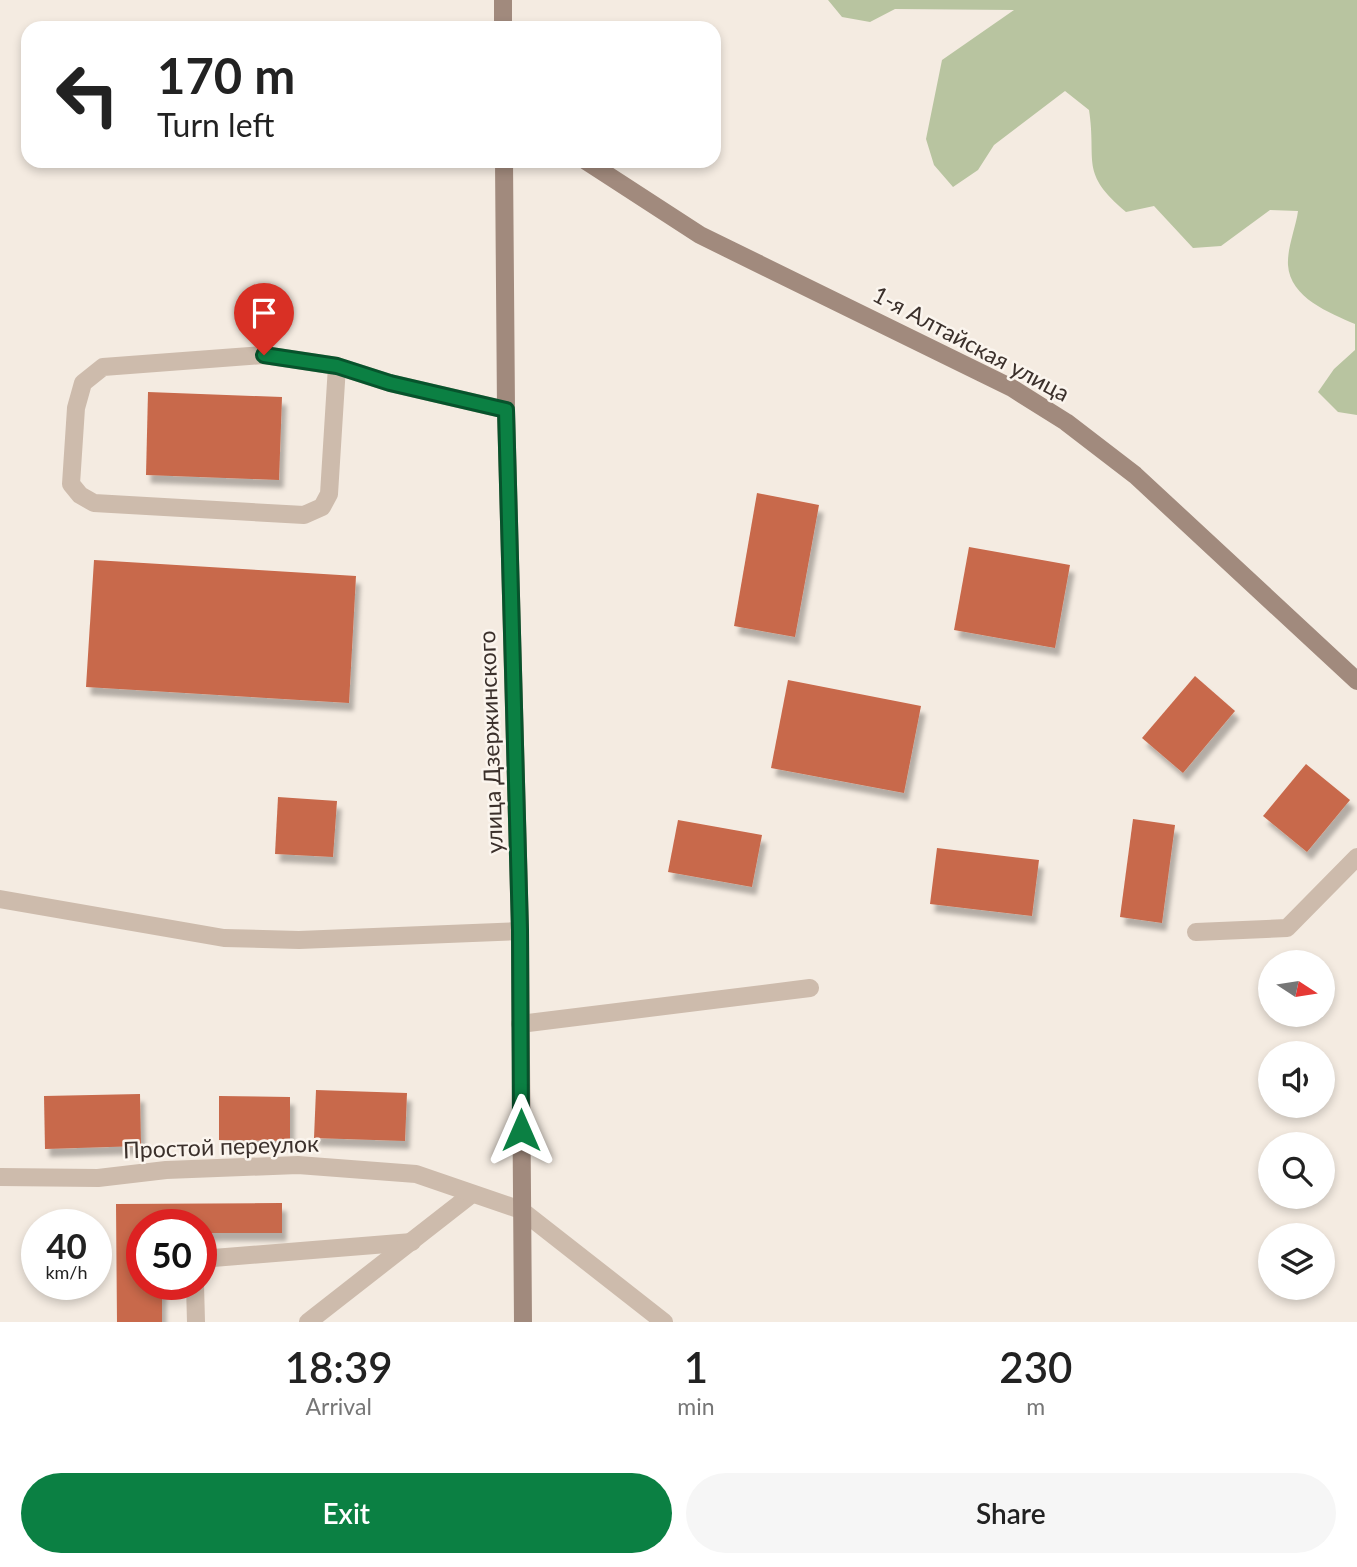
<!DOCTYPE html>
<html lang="en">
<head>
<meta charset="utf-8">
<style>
	body { margin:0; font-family:Lato,sans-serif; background:#f6f6f6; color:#222; height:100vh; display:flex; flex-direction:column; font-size:26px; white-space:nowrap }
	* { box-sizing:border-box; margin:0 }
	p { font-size:23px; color:#767676 }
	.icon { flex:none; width:38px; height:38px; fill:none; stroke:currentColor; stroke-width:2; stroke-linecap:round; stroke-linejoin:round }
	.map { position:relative; height:1322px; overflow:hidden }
	.panel { display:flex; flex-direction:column; background:#fff; flex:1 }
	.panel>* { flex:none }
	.guide { position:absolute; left:21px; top:21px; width:700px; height:147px; border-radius:21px; box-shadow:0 4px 10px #0003; background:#fff; color:#222; overflow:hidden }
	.needle { width:46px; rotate:102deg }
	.buttons { position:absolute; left:1258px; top:950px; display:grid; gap:14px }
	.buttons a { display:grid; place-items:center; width:77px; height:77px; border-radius:50%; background:#fff; box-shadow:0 4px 10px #0003; font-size:35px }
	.speed { position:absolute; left:21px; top:1209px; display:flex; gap:14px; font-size:35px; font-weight:700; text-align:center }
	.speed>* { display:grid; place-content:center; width:91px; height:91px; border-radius:50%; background:#fff; box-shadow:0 4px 10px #0003; line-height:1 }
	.speed small { font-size:18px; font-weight:400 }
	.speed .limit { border:10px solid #d22; background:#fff; color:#111 }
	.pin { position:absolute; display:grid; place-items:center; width:60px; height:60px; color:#fff; margin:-72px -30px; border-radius:50% 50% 50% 0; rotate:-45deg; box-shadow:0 0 7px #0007 }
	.pin .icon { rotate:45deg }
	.me { position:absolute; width:77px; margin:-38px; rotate:0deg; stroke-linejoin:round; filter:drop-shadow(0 0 5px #0008) }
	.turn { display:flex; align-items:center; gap:24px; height:147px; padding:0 21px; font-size:32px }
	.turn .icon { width:91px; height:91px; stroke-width:2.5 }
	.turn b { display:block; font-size:49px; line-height:60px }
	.eta { display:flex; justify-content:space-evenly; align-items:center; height:119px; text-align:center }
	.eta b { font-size:42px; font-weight:600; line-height:49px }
	.primary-button { display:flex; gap:14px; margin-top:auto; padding:14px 21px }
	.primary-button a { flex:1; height:80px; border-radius:42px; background:#0b8043; color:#fff; font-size:28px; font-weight:600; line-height:80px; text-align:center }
	.primary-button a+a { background:#f6f6f6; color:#222 }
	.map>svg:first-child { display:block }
	.green { fill:#b8c4a0 }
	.building { fill:#c8694b; filter:url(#shadow) }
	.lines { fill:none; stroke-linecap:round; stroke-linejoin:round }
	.lane { stroke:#cdbbac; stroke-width:18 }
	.street { stroke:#cdbbac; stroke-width:18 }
	.secondary { stroke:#a18a7d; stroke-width:18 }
	.route-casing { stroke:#07532c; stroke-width:18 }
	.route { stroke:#0b8043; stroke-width:12 }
	.labels { text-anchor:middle; stroke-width:5; stroke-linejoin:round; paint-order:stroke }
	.street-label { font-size:23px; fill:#3b302b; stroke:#fbf5ee }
</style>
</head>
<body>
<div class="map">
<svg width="1357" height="1322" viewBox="0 0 1357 1322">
	<defs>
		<filter id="shadow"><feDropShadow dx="4.5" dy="8" stdDeviation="2" flood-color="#0004"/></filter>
	</defs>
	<rect width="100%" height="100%" fill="#f4ebe1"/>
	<path class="green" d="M 828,0 L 1357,0 L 1357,415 L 1338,412 L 1318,392 L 1334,369 L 1355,350 L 1355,324 C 1330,313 1290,298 1288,265 C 1287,248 1296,227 1298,211 L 1270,210 L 1221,246 L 1193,248 L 1154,206 L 1126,212 C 1079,172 1097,163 1089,110 L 1065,91 L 994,145 L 978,170 L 953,187 L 934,165 L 926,139 L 942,60 L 1014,10 L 895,9 L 870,22 L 842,17 Z"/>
	<g class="building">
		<polygon points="148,392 282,397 279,480 146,475"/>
		<polygon points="757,493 819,505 795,637 734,626"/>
		<polygon points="969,547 1070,565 1055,648 954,630"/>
		<polygon points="94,560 356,576 349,703 86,687"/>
		<polygon points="1195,676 1235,711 1183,773 1142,738"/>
		<polygon points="788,680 921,706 904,793 771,768"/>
		<polygon points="1306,764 1350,800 1307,852 1263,816"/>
		<polygon points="278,797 337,801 333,857 275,854"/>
		<polygon points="1133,819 1175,825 1162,923 1120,917"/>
		<polygon points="678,820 762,835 752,887 668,872"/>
		<polygon points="937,848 1039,860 1032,916 930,904"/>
		<polygon points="316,1090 407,1093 405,1141 314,1138"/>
		<polygon points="140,1094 141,1146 45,1149 44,1096"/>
		<polygon points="219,1096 290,1097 290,1141 219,1140"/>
		<polygon points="282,1203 282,1233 201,1233 201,1225 142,1225 142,1284 162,1284 162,1322 117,1322 116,1204"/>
	</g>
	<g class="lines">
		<g class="lane">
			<polyline points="337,366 329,494 322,507 304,515 94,503 80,495 71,484 76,408 83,383 103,367 264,355 337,366 390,383 506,410"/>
			<polyline points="0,899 224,938 299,940 520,931"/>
			<polyline points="1196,932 1287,928 1357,857"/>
			<polyline points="520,1024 810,988"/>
			<polyline points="521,1210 664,1322"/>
			<polyline points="201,1259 412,1242"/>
			<polyline points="195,1284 196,1322"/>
			<polyline points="308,1322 472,1194"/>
		</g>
		<polyline class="street" points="0,1177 98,1178 166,1170 298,1165 416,1174 521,1210"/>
		<g class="secondary">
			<polyline points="503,0 503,28"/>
			<polyline points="504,161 506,410 520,931 523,1322"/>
			<polyline points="586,161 700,235 1012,388 1066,422 1135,475 1357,681"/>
		</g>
	</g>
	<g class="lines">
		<g class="route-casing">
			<polyline id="route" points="264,355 337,366 390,383 506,410 520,930 521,1130"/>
		</g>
		<use href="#route" class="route"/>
	</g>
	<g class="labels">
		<g class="street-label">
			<text transform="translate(971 344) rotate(28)" y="8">1-я Алтайская улица</text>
			<text transform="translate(491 742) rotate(-92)" y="8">улица Дзержинского</text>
			<text transform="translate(221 1147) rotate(-2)" y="8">Простой переулок</text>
		</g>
	</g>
</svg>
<div class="buttons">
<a><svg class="needle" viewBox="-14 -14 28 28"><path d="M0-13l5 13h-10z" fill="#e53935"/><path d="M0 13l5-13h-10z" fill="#767676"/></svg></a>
<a><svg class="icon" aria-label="sound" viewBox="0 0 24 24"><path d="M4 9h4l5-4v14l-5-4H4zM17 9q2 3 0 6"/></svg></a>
<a><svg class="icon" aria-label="search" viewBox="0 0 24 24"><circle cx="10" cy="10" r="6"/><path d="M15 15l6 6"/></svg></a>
<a><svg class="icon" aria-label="layers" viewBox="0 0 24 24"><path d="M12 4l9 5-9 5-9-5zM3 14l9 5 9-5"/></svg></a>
</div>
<div class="speed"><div>40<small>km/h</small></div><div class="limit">50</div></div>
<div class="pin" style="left:264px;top:355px;background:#d93025"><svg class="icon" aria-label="arrive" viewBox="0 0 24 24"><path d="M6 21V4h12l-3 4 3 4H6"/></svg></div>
<svg class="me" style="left:521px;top:1130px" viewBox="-20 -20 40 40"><path d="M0-17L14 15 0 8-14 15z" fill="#0b8043" stroke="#fff" stroke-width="4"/></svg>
<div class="guide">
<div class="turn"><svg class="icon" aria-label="left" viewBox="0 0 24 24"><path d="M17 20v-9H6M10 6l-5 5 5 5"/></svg><div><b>170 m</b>Turn left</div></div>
</div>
</div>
<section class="panel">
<div class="eta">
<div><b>18:39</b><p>Arrival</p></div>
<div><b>1</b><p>min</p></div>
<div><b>230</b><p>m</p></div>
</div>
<div class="primary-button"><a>Exit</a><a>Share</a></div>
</section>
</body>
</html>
